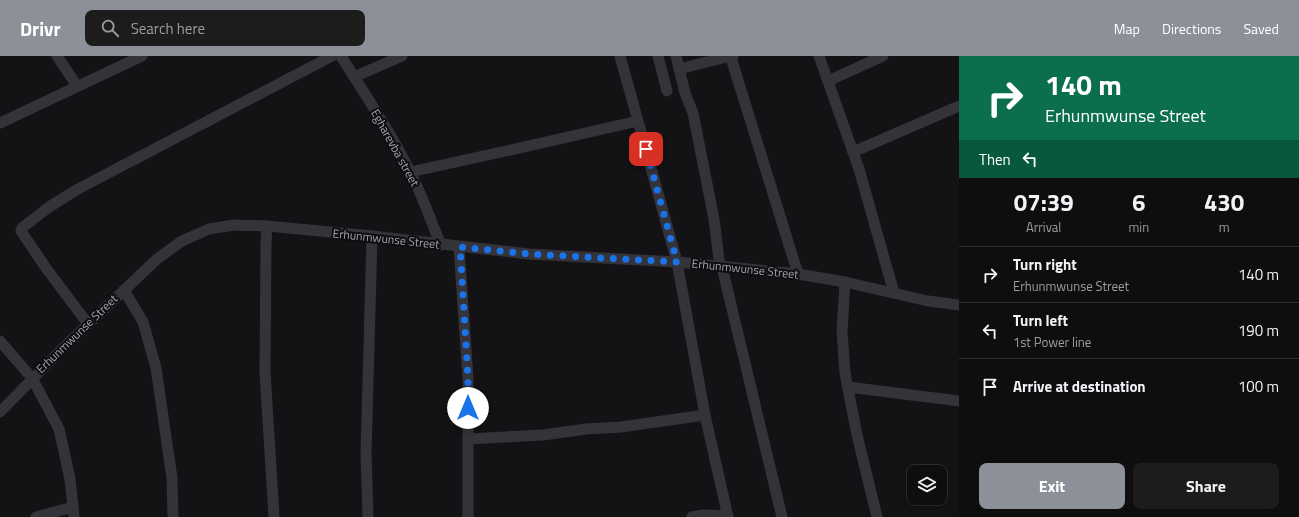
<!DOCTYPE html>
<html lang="en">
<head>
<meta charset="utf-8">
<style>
	body { margin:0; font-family:"Titillium Web",sans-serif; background:#1c1c1d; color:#f1f3f6; height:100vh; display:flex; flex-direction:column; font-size:15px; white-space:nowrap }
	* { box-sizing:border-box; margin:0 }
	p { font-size:13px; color:#9b9c9e }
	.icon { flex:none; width:22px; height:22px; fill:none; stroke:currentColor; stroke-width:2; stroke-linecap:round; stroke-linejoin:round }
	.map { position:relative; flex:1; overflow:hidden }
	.panel { display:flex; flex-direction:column; background:#0e0e0f; width:340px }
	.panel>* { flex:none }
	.banner { background:#0b6e4f; color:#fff; overflow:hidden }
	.fabs { position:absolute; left:907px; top:409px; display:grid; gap:8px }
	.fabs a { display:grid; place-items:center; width:40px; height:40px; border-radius:8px; background:#0e0e0f; box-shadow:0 2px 6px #0003,0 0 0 1px #2e2e2f; font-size:20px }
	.pin { position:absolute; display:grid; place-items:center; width:34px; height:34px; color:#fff; margin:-17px; border-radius:8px; box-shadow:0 2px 6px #0006 }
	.me { position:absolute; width:44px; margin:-22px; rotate:0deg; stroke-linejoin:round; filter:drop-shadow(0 0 3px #0008) }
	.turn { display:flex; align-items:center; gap:14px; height:84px; padding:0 20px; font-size:18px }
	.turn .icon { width:52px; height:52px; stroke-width:2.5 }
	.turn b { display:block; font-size:28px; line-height:34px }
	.then { display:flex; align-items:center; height:38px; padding:0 20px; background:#0003; gap:8px; font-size:15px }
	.eta { display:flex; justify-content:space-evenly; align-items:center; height:68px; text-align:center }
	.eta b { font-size:24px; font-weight:700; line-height:28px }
	.button { display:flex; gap:8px; margin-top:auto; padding:8px 20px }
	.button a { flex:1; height:46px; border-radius:8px; background:#8c9099; color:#fff; font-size:16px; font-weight:700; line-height:46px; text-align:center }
	.button a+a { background:#1c1c1d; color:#f1f3f6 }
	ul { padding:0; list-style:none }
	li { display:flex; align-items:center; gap:12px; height:56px; padding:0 20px; border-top:1px solid #2e2e2f }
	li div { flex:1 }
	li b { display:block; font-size:15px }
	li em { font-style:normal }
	header { display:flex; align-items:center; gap:24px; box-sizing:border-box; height:56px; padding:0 20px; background:#8c9099; color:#fff }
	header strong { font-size:19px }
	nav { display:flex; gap:22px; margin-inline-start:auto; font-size:14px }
	.search { width:280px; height:36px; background:#1c1c1d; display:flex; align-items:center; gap:10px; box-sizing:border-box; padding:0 14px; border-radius:8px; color:#9b9c9e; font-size:15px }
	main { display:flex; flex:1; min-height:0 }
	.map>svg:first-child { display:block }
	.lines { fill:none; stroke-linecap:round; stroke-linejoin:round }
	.minor { stroke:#343339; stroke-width:11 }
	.route { stroke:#1a73e8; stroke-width:7; stroke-dasharray:0 12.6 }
	.labels { text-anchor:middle; stroke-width:4; stroke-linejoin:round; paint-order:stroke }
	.street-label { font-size:12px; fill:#a4a4b5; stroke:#0e0d0f }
</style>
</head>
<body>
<header>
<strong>Drivr</strong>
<div class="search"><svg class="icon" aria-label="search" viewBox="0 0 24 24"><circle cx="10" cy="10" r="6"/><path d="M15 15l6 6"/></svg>Search here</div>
<nav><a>Map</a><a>Directions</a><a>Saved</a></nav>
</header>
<main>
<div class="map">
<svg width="959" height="461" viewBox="0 0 959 461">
	<rect width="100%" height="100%" fill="#131214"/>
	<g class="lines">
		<g class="minor">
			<polyline points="57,0 77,30"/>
			<path d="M 341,0 C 366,40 395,83 415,126 C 425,147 432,168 441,189"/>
			<polyline points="620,0 677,206 705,359 728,461"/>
			<polyline points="658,0 667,35"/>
			<polyline points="676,0 685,37 693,57 714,163 720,211"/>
			<polyline points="733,0 732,5 798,218"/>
			<polyline points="819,0 859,113 894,237"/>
			<polyline points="679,13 731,0"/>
			<polyline points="354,21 402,0"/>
			<polyline points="828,25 883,0"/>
			<polyline points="0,67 142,0"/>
			<polyline points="853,96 959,50"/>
			<polyline points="410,116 506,95 638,65"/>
			<polyline points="267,170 266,187 265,316 274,461"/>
			<polyline points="459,191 468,322 468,461"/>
			<polyline points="722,211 782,461"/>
			<polyline points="845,226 842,275 845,317 857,379 877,461"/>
			<polyline points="124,234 143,266 156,312 172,422 173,461"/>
			<polyline points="88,268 46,212 21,175 22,172 49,151 78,133 332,0"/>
			<polyline points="0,285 32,322 59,373 70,423 74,461"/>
			<polyline points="848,331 959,345"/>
			<polyline points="0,356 63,292 157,203 182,185 209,173 234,169 267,170 372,180 529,198 677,206 798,218 845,226 928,245 959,249"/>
			<polyline points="468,383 543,379 586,373 621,371 705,359"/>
			<polyline points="36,461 73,451"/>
			<polyline points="368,461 366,398 372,180"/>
			<polyline points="692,461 703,459 728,460"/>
		</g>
	</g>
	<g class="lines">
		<polyline class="route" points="468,352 468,322 460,191 529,198 677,206 646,93"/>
	</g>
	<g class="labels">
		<g class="street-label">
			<text transform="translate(395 92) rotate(61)" y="4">Egharevba street</text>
			<text transform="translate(386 183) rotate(6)" y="4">Erhunmwunse Street</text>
			<text transform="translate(745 213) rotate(6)" y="4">Erhunmwunse Street</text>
			<text transform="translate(77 278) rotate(-44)" y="4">Erhunmwunse Street</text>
		</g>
	</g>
</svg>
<div class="fabs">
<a><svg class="icon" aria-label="layers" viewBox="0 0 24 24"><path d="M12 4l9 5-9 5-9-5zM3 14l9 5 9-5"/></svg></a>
</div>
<div class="pin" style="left:646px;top:93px;background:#d93025"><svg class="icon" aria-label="arrive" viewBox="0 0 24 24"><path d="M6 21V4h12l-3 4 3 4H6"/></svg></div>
<svg class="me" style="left:468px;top:352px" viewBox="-20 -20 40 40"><circle r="19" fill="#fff"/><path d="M0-13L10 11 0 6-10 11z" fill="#1a73e8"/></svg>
</div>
<section class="panel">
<div class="banner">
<div class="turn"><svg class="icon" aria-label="right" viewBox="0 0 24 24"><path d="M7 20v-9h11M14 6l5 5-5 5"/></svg><div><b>140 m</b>Erhunmwunse Street</div></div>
<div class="then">Then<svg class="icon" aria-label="left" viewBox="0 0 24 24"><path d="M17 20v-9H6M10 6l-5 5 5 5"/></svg></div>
</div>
<div class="eta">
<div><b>07:39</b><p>Arrival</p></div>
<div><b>6</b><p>min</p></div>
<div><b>430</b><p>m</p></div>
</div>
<ul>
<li><svg class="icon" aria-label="right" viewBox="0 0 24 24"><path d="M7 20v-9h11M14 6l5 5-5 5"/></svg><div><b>Turn right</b><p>Erhunmwunse Street</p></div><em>140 m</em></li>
<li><svg class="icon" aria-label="left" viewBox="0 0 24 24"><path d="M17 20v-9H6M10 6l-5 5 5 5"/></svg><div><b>Turn left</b><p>1st Power line</p></div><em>190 m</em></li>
<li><svg class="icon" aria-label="arrive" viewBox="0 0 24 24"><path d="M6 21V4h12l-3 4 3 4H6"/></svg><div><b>Arrive at destination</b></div><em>100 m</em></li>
</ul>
<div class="button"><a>Exit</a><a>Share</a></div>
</section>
</main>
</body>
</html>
